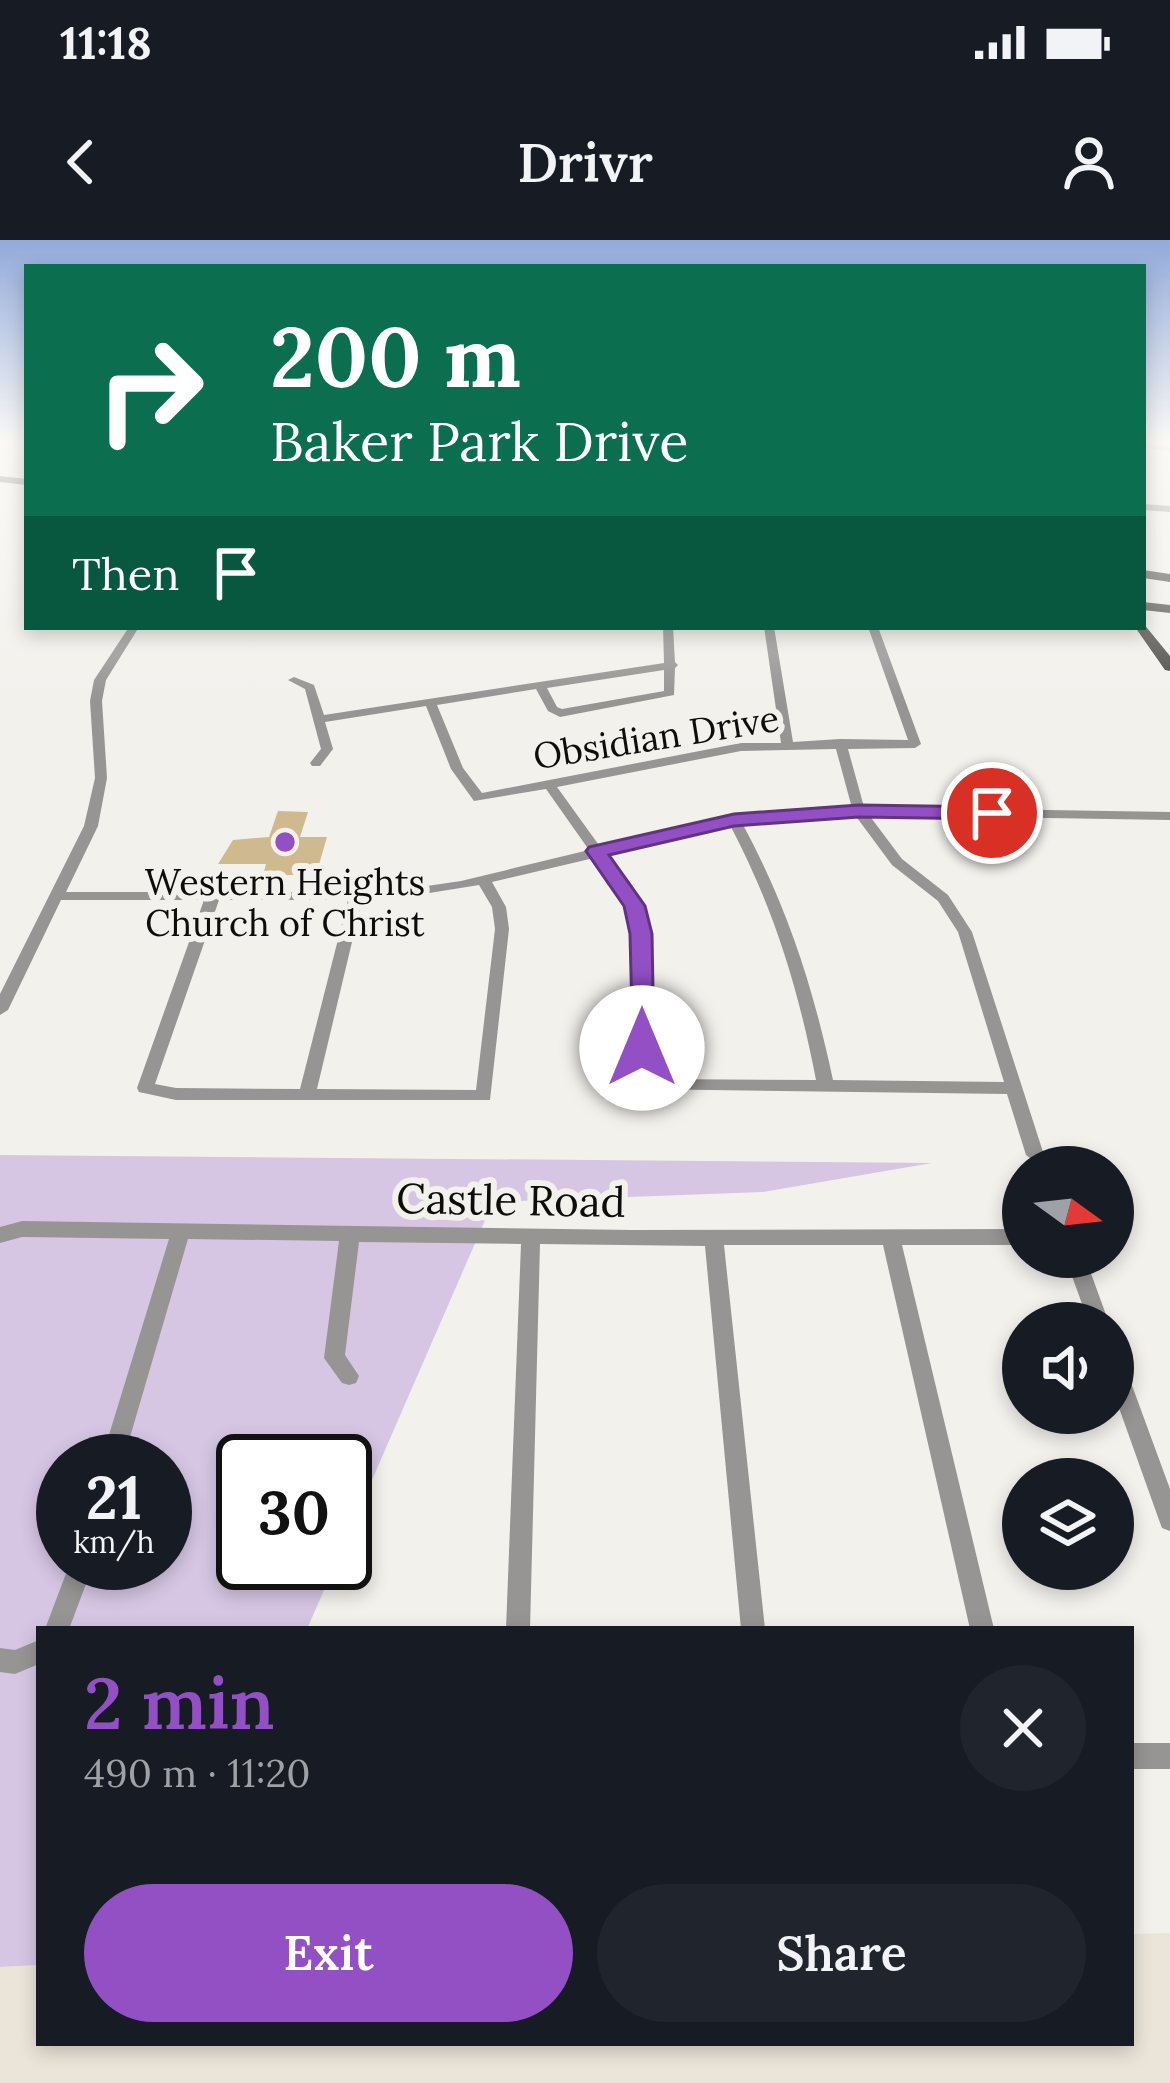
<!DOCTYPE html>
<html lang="en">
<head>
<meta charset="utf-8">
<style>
	body { margin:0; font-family:Lora,serif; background:#20242c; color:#f1f3f6; height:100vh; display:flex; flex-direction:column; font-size:45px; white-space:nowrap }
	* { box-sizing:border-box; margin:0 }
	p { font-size:39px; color:#9ea1a6 }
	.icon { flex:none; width:66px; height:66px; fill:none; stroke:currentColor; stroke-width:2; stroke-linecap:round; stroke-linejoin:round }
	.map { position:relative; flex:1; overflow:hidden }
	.sheet { position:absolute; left:36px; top:1386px; width:1098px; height:420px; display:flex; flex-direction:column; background:#171b24; border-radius:0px; box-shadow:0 6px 18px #0003 }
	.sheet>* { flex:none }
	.banner { position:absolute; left:24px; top:24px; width:1122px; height:366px; border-radius:0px; box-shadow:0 6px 18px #0003; background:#0b6e4f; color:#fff; overflow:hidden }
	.needle { width:78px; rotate:105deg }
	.controls { position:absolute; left:1002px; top:906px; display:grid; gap:24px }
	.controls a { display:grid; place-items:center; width:132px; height:132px; border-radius:50%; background:#171b24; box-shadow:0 6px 18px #0003; font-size:60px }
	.speed { position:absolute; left:36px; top:1194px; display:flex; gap:24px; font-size:60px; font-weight:700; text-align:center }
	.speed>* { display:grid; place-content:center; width:156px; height:156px; border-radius:50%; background:#171b24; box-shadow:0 6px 18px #0003; line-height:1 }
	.speed small { font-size:30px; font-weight:400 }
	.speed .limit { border:6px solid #111; border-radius:18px; background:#fff; color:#111 }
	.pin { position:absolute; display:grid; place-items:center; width:102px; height:102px; color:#fff; margin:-51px; border:6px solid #fff; border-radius:50%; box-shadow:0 3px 12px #0007 }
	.me { position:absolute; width:132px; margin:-66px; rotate:0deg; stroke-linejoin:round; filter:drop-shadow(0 0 9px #0008) }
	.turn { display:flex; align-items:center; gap:42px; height:252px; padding:0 48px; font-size:54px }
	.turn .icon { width:156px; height:156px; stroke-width:2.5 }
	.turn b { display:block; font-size:84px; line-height:102px }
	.then { display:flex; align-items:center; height:114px; padding:0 48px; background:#0003; gap:24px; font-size:45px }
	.round { display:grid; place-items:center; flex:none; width:126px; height:126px; border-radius:63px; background:#20242c }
	.overview { display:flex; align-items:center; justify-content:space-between; height:204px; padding:0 48px }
	h1 { font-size:72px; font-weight:600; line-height:90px; color:#9350c4 }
	.button { display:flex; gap:24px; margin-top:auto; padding:24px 48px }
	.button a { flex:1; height:138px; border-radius:72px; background:#9350c4; color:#fff; font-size:48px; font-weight:600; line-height:138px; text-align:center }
	.button a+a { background:#20242c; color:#f1f3f6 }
	.status { display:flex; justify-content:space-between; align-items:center; height:84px; padding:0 60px; background:#171b24; direction:ltr }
	.status svg { height:33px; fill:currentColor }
	header { display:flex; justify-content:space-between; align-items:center; height:156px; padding:0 48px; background:#171b24; font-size:54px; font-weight:600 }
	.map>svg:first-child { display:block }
	.built { fill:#ebe5d9 }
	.green { fill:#d6c6e4; fill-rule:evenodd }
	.building { fill:#cfb98e }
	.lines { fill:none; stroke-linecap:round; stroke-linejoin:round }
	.minor { fill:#969593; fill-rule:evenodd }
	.major { fill:#4d4b48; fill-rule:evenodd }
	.route { fill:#9350c4; stroke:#60347f; stroke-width:3 }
	.poi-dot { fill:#9350c4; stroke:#f3f1ec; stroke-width:4.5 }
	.labels { text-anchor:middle; stroke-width:12; stroke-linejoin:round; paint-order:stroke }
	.far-street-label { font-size:36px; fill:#0e0d0c; stroke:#f3f1ec }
	.far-poi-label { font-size:36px; fill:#0e0d0c; stroke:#f3f1ec }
	.street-label { font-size:42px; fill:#0e0d0c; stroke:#f3f1ec }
</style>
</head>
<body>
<div class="status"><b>11:18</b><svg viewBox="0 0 49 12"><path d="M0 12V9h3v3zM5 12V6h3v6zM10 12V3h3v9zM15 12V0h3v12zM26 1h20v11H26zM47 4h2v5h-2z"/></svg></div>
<header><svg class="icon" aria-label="back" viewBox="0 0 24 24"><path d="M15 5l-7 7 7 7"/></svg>Drivr<svg class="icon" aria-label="person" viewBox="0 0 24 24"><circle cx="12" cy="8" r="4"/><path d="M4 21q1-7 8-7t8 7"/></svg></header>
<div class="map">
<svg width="1170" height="1843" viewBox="0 0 1170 1843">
	<rect width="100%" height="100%" fill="#f3f1ec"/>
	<polygon class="built" points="1170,1693 1170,1843 0,1843 0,1727 39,1725 39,1803 1131,1803 1131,1694"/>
	<path class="green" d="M 0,915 L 932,923 L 763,952 L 493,962 L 345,1302 L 345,1221 L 243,1221 L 243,1323 L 336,1323 L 307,1389 L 39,1389 L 39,1725 L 0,1727 ZM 63,1221 L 165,1221 L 165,1323 L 63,1323 Z"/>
	<polygon class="building" points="278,571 308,572 300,597 327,597 316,635 263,635 266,624 218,624 233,600 269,597"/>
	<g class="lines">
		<g class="minor">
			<polygon points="1143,203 1170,207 1170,211 1143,207"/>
			<polygon points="1143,264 1170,266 1170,272 1143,270"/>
			<path d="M 129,387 L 139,387 L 106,440 L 102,461 L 107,538 L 98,586 L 66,652 L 386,652 L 461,641 L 589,610 L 546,549 L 474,561 L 451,529 L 426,466 L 325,482 L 333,509 L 320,526 L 312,526 L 310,523 L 321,509 L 305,449 L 288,440 L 294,437 L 314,445 L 324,475 L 664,423 L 663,387 L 673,387 L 675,422 L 678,425 L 675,428 L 674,455 L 560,477 L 548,471 L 536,449 L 437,465 L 463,528 L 482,553 L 741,503 L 781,503 L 764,387 L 774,387 L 793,502 L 840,499 L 908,500 L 868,387 L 878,387 L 921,504 L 915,508 L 848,509 L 864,567 L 1170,572 L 1170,580 L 869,575 L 902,619 L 948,655 L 972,692 L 1044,915 L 1035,922 L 1026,915 L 1007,854 L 636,849 L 634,845 L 634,694 L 628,666 L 594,618 L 492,642 L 506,667 L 509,689 L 490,860 L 176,860 L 139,852 L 137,848 L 204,660 L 61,660 L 8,770 L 0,775 L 0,754 L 84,586 L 95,538 L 90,461 L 94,440 ZM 664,430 L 664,451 L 562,469 L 557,467 L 547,448 ZM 836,509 L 852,568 L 734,576 L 601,608 L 557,547 L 741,511 ZM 855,575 L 892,625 L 938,661 L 958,692 L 1004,842 L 833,840 C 813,747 788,668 742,583 ZM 730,585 C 774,669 798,747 816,840 L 650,839 L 648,694 L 642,666 L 606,615 ZM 479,645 L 492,667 L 495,689 L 476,850 L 317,849 L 362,660 L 386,660 ZM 219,660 L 348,660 L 300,849 L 176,848 L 155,844 Z"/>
			<polygon points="22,981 632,990 1023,989 1023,1005 902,1005 994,1389 970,1389 883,1005 724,1005 765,1389 741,1389 705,1006 540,1004 530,1389 506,1389 521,1004 359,1002 345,1115 359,1136 356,1143 349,1145 342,1143 324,1118 339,1001 188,999 123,1221 101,1221 169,999 22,997 0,1003 0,987"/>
			<polygon points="1065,1017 1085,1017 1109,1083 1089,1083"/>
			<polygon points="1113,1112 1120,1115 1123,1121 1170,1249 1170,1291 1162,1288 1159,1280 1113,1151"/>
			<polygon points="70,1323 94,1323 69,1389 45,1389"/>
			<polygon points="39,1400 39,1424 15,1434 0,1432 0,1408 15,1410"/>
			<rect x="1131" y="1503" width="39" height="26"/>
		</g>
		<g class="major">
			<polygon points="0,236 27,239 27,245 0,242"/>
			<polygon points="1143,330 1170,334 1170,342 1143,338"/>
			<polygon points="1143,362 1170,365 1170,373 1143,370"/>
			<polygon points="1143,383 1170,416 1170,431 1165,430 1135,387 1143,387"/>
		</g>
	</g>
	<linearGradient id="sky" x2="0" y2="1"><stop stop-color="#92aada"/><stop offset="0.44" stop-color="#faf9f6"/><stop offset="1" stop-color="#faf9f6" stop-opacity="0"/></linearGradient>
	<rect width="1170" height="459" fill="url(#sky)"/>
	<polygon class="route" points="859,565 992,567 1002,573 992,579 859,577 734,586 609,615 645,666 652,694 654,808 651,814 633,814 630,694 624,666 586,611 589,607 734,574"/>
	<circle class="poi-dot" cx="285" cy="602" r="12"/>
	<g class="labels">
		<g class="far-street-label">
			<text transform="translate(656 497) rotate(-9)" y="13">Obsidian Drive</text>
		</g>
		<g class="far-poi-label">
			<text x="285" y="655">Western Heights<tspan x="285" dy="41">Church of Christ</tspan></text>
		</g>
		<g class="street-label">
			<text transform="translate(511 960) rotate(1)" y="15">Castle Road</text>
		</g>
	</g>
</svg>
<div class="controls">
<a><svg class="needle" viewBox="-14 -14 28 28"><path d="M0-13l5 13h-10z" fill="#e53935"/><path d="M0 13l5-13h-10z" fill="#9ea1a6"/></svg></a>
<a><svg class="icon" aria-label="sound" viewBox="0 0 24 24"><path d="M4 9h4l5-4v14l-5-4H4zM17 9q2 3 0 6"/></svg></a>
<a><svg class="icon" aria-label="layers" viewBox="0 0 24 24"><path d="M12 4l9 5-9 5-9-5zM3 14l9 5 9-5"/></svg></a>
</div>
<div class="speed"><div>21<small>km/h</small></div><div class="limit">30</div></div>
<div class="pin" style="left:992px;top:573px;background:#d93025"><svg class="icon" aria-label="arrive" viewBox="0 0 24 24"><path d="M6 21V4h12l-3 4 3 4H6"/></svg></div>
<svg class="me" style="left:642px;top:808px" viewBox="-20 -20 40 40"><circle r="19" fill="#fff"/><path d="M0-13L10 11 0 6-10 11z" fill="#9350c4"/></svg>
<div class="banner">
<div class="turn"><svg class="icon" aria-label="right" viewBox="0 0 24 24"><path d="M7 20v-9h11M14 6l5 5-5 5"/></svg><div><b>200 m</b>Baker Park Drive</div></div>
<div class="then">Then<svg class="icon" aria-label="arrive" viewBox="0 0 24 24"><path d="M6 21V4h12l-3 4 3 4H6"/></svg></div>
</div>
<section class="sheet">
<div class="overview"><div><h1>2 min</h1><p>490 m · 11:20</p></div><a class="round"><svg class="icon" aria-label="close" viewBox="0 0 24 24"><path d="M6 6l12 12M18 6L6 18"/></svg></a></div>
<div class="button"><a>Exit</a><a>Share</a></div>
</section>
</div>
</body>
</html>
